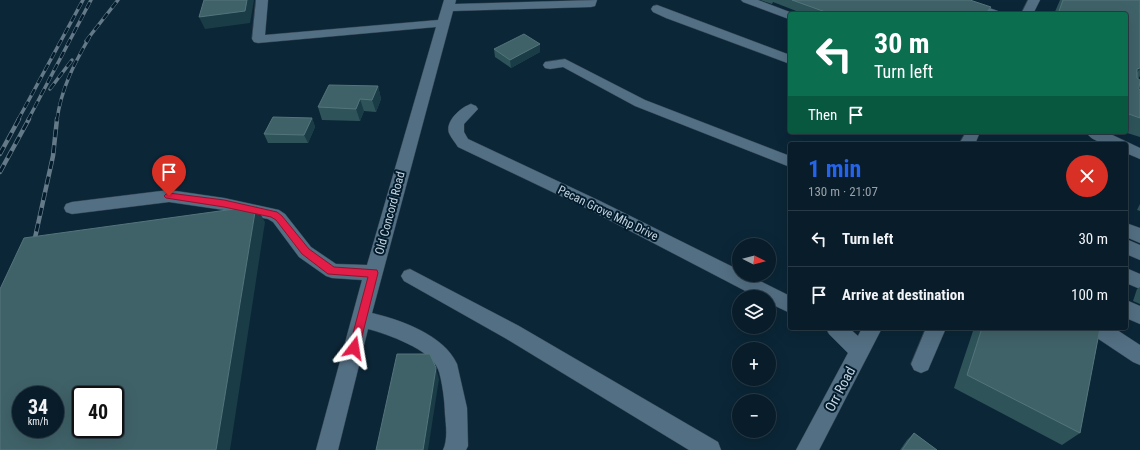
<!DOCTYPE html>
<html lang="en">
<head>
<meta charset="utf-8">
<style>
	body { margin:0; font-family:"Roboto Condensed",sans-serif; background:#162935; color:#f1f3f6; height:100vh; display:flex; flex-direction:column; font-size:15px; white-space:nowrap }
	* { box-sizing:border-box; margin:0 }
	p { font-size:13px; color:#98a1a8 }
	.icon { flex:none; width:22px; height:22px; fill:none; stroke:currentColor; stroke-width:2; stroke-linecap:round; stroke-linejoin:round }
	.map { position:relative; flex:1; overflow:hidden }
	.panel { position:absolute; left:788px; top:142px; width:340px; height:188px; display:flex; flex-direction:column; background:#081c29; border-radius:4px; box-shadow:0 4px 16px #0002,0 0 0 1px #293a46 }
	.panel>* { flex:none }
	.hud { position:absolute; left:788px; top:12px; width:340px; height:122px; border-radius:4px; box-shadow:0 4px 16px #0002,0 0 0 1px #293a46; background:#0b6e4f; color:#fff; overflow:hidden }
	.needle { width:26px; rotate:96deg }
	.controls { position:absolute; left:732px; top:238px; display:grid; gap:8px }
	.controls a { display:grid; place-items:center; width:44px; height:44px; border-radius:50%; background:#081c29; box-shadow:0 4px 16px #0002,0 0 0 1px #293a46; font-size:20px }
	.speed { position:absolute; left:12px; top:386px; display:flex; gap:8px; font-size:20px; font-weight:700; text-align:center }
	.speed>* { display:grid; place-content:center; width:52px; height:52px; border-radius:50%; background:#081c29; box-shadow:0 4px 16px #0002,0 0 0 1px #293a46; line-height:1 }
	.speed small { font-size:10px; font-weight:400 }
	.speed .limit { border:2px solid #111; border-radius:6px; background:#fff; color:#111 }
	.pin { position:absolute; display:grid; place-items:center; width:34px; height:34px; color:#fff; margin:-41px -17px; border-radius:50% 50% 50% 0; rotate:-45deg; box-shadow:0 0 4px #0007 }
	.pin .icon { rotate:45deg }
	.me { position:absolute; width:44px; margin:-22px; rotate:14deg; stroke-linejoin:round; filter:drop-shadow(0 0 3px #0008) }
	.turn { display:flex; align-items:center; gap:14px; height:84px; padding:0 20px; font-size:18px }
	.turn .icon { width:52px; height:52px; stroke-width:2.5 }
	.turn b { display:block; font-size:28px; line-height:34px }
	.then { display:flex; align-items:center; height:38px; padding:0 20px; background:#0003; gap:8px; font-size:15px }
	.round { display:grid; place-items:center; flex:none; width:42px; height:42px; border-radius:21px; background:#162935 }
	.headline { display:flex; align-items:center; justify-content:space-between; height:68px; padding:0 20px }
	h1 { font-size:24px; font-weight:700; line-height:30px; color:#2563eb }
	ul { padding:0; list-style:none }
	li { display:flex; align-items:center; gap:12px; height:56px; padding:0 20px; border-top:1px solid #293a46 }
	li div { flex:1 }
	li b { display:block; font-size:15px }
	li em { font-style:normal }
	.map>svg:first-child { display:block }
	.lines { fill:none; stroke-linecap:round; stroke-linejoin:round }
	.minor-casing { stroke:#334250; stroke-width:1 }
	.minor { fill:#536f83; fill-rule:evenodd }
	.rail-far1-casing { stroke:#657a88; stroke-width:3.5 }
	.rail-casing { stroke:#657a88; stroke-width:4.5 }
	.rail-far1 { stroke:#031c2d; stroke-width:2.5; stroke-dasharray:7; stroke-linecap:butt }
	.rail { stroke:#031c2d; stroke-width:3; stroke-dasharray:8; stroke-linecap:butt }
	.wall { fill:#2e545a }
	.shaded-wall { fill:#193c46 }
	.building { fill:#3f6268; stroke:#54747b; fill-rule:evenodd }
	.route { fill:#e11d48; stroke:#92132f }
	.labels { text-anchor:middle; stroke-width:4; stroke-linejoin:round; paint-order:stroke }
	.street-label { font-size:12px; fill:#c5d5e0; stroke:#031c2d }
	.near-street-label { font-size:14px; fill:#c5d5e0; stroke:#031c2d }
</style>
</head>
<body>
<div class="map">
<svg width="1140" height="450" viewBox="0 0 1140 450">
	<rect width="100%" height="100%" fill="#0b2637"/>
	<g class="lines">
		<g class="minor-casing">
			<g id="minor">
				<path d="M 256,0 L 268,0 L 265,35 L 438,20 L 444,0 L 456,0 L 455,4 L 597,0 L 595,6 L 591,7 L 453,11 L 372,313 C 401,320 444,335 457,364 L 467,408 L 468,446 L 466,450 L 443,450 C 448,439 446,426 445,414 C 445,403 442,379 438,369 C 430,349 387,334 368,329 L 338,450 L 316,450 L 362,280 L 332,278 L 326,276 L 299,257 L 273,222 L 268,219 L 224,210 L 169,202 L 72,214 L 66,212 L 64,208 L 66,204 L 72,202 L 169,190 L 224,198 L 279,210 L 285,214 L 311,247 L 336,264 L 367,265 L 436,27 L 258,43 L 254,42 L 252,39 Z"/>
				<polygon points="741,0 758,0 795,14 790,14 790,19 786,18 743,2"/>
				<polygon points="949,0 966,0 998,11 1000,14 983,14 951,2"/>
				<polygon points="1028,0 1040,0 1033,14 1021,14"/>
				<polygon points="657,5 790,55 790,64 666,18 653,12 651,9 653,6"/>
				<polygon points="565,59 645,100 790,156 790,167 635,106 563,67 550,69 545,68 543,65 545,62"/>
				<path d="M 471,104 L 476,106 L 478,109 L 464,124 L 464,132 L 468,139 L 600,201 L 739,270 L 739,275 L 748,275 L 790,296 L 790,313 L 769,303 L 769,297 L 757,297 L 588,209 L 458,147 C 455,142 451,138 449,133 C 445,121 461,107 471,104 Z"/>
				<polygon points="966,132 980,132 975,144 959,144"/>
				<path d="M 1086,132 L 1106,132 L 1140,148 L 1140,159 L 1126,153 L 1126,144 C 1113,144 1094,145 1086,132 Z"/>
				<polygon points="1126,223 1140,228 1140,243 1126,237"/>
				<polygon points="1126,239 1140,245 1140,260 1126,254"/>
				<polygon points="1126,268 1140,274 1140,289 1126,283"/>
				<polygon points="410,269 519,326 718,442 721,450 689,450 505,338 404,281 401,276 404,271"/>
				<polygon points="1126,300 1140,306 1140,324 1126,318"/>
				<polygon points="826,328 849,328 858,336 862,328 882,328 819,450 796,450 848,353 829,334"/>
				<polygon points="926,328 946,328 928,370 921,373 914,370 911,364"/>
				<polygon points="1088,328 1114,328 1140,345 1140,365 1133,362 1091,334"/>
			</g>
		</g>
		<use href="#minor" class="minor"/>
		<g class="rail-far1-casing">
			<g id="rail-far1">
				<polyline points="86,41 118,0"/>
				<polyline points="50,89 72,60"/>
				<polyline points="18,120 83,0"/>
				<polyline points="28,120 91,0"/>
				<path d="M 57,120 C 61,89 74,64 89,38"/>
			</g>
		</g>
		<g class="rail-casing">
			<g id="rail">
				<polyline points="0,154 19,119"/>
				<polyline points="0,172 29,119"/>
				<polyline points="33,247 53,156 57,119"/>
			</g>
		</g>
		<use href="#rail-far1" class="rail-far1"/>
		<use href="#rail" class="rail"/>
	</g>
	<g class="wall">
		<polygon points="760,0 970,0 987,14 804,14 773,2 772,4"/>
		<polygon points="1060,0 1140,0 1140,76 1138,79 1139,89 1140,90 1140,137 1124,132 1126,132 1126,14 1054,14"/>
		<polygon points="540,44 540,52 511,68 495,57 494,49"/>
		<polygon points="378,86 381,99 376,112 364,111 360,121 322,120 318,107"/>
		<polygon points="312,118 315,127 308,143 268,143 264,134"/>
		<polygon points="1140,204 1140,211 1137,210"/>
		<polygon points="1140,287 1140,304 1133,301 1137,289"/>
		<polygon points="974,328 1100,328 1080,433 1062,445 954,388"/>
		<polygon points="914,433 937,450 900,450 907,440"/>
	</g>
	<g class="shaded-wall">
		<polygon points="247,0 254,0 250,23 205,29 199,17"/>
		<polygon points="540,44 540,52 511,68 510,60"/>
		<polygon points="1140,68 1140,69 1129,83 1137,69"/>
		<polygon points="378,86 381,99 376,112 372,100"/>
		<polygon points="360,99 364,111 360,121 356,109"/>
		<polygon points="312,118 315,127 308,143 304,135"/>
		<polygon points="256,206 265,222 230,450 216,450"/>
		<polygon points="436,368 439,379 428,450 423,450"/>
	</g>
	<g class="building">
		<polygon points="204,0 247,0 245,11 199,17"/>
		<polygon points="792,0 970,0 991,7 985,14 831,14"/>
		<polygon points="1063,0 1140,0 1140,68 1137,69 1137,78 1140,80 1139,89 1140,90 1140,118 1126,113 1126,14 1058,14"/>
		<polygon points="524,34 540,44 510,60 494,49"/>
		<polygon points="329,85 378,86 372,100 360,99 356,109 318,107"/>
		<polygon points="273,117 312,118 304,135 264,134"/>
		<path d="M 256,206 L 216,450 L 0,450 L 0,289 L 24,238 ZM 21,395 L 55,395 L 55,429 L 21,429 ZM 81,395 L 115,395 L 115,429 L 81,429 Z"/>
		<polygon points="982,328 1100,328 1080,433 967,375"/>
		<polygon points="397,354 430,354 436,368 423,450 376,450"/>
		<polygon points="914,433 937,450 902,450"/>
	</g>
	<polygon class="route" points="169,193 224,200 277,212 282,216 309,249 334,267 377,270 378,273 358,352 354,353 350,352 349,348 368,277 328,274 302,254 276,220 271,217 224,207 166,198 164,196 166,194"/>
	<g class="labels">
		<g class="street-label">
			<text transform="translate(390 213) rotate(-75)" y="4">Old Concord Road</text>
			<text transform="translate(608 213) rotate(26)" y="4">Pecan Grove Mhp Drive</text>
		</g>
		<g class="near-street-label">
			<text transform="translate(840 389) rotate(-62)" y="5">Orr Road</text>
		</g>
	</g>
</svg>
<div class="controls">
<a><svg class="needle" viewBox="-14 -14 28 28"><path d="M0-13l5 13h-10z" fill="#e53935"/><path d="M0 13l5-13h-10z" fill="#98a1a8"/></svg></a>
<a><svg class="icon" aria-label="layers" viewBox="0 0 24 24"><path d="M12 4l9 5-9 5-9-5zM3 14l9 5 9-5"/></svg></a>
<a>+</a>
<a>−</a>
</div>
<div class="speed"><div>34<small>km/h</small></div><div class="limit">40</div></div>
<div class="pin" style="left:169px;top:196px;background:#d93025"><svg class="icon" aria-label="arrive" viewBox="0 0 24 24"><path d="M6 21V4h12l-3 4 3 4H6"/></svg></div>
<svg class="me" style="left:354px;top:348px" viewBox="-20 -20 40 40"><path d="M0-17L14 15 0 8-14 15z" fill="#e11d48" stroke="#fff" stroke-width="4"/></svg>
<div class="hud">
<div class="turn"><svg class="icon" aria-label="left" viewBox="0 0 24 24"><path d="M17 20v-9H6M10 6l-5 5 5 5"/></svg><div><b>30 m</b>Turn left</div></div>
<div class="then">Then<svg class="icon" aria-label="arrive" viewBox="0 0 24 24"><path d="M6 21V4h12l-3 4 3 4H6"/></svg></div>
</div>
<section class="panel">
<div class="headline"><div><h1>1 min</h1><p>130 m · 21:07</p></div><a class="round" style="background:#d93025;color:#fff"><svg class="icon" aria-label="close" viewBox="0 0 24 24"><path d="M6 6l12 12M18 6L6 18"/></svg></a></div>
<ul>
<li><svg class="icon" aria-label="left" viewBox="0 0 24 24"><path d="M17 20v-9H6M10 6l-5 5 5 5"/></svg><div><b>Turn left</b></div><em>30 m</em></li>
<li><svg class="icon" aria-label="arrive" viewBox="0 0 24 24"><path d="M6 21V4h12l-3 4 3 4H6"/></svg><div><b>Arrive at destination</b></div><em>100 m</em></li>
</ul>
</section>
</div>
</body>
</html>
